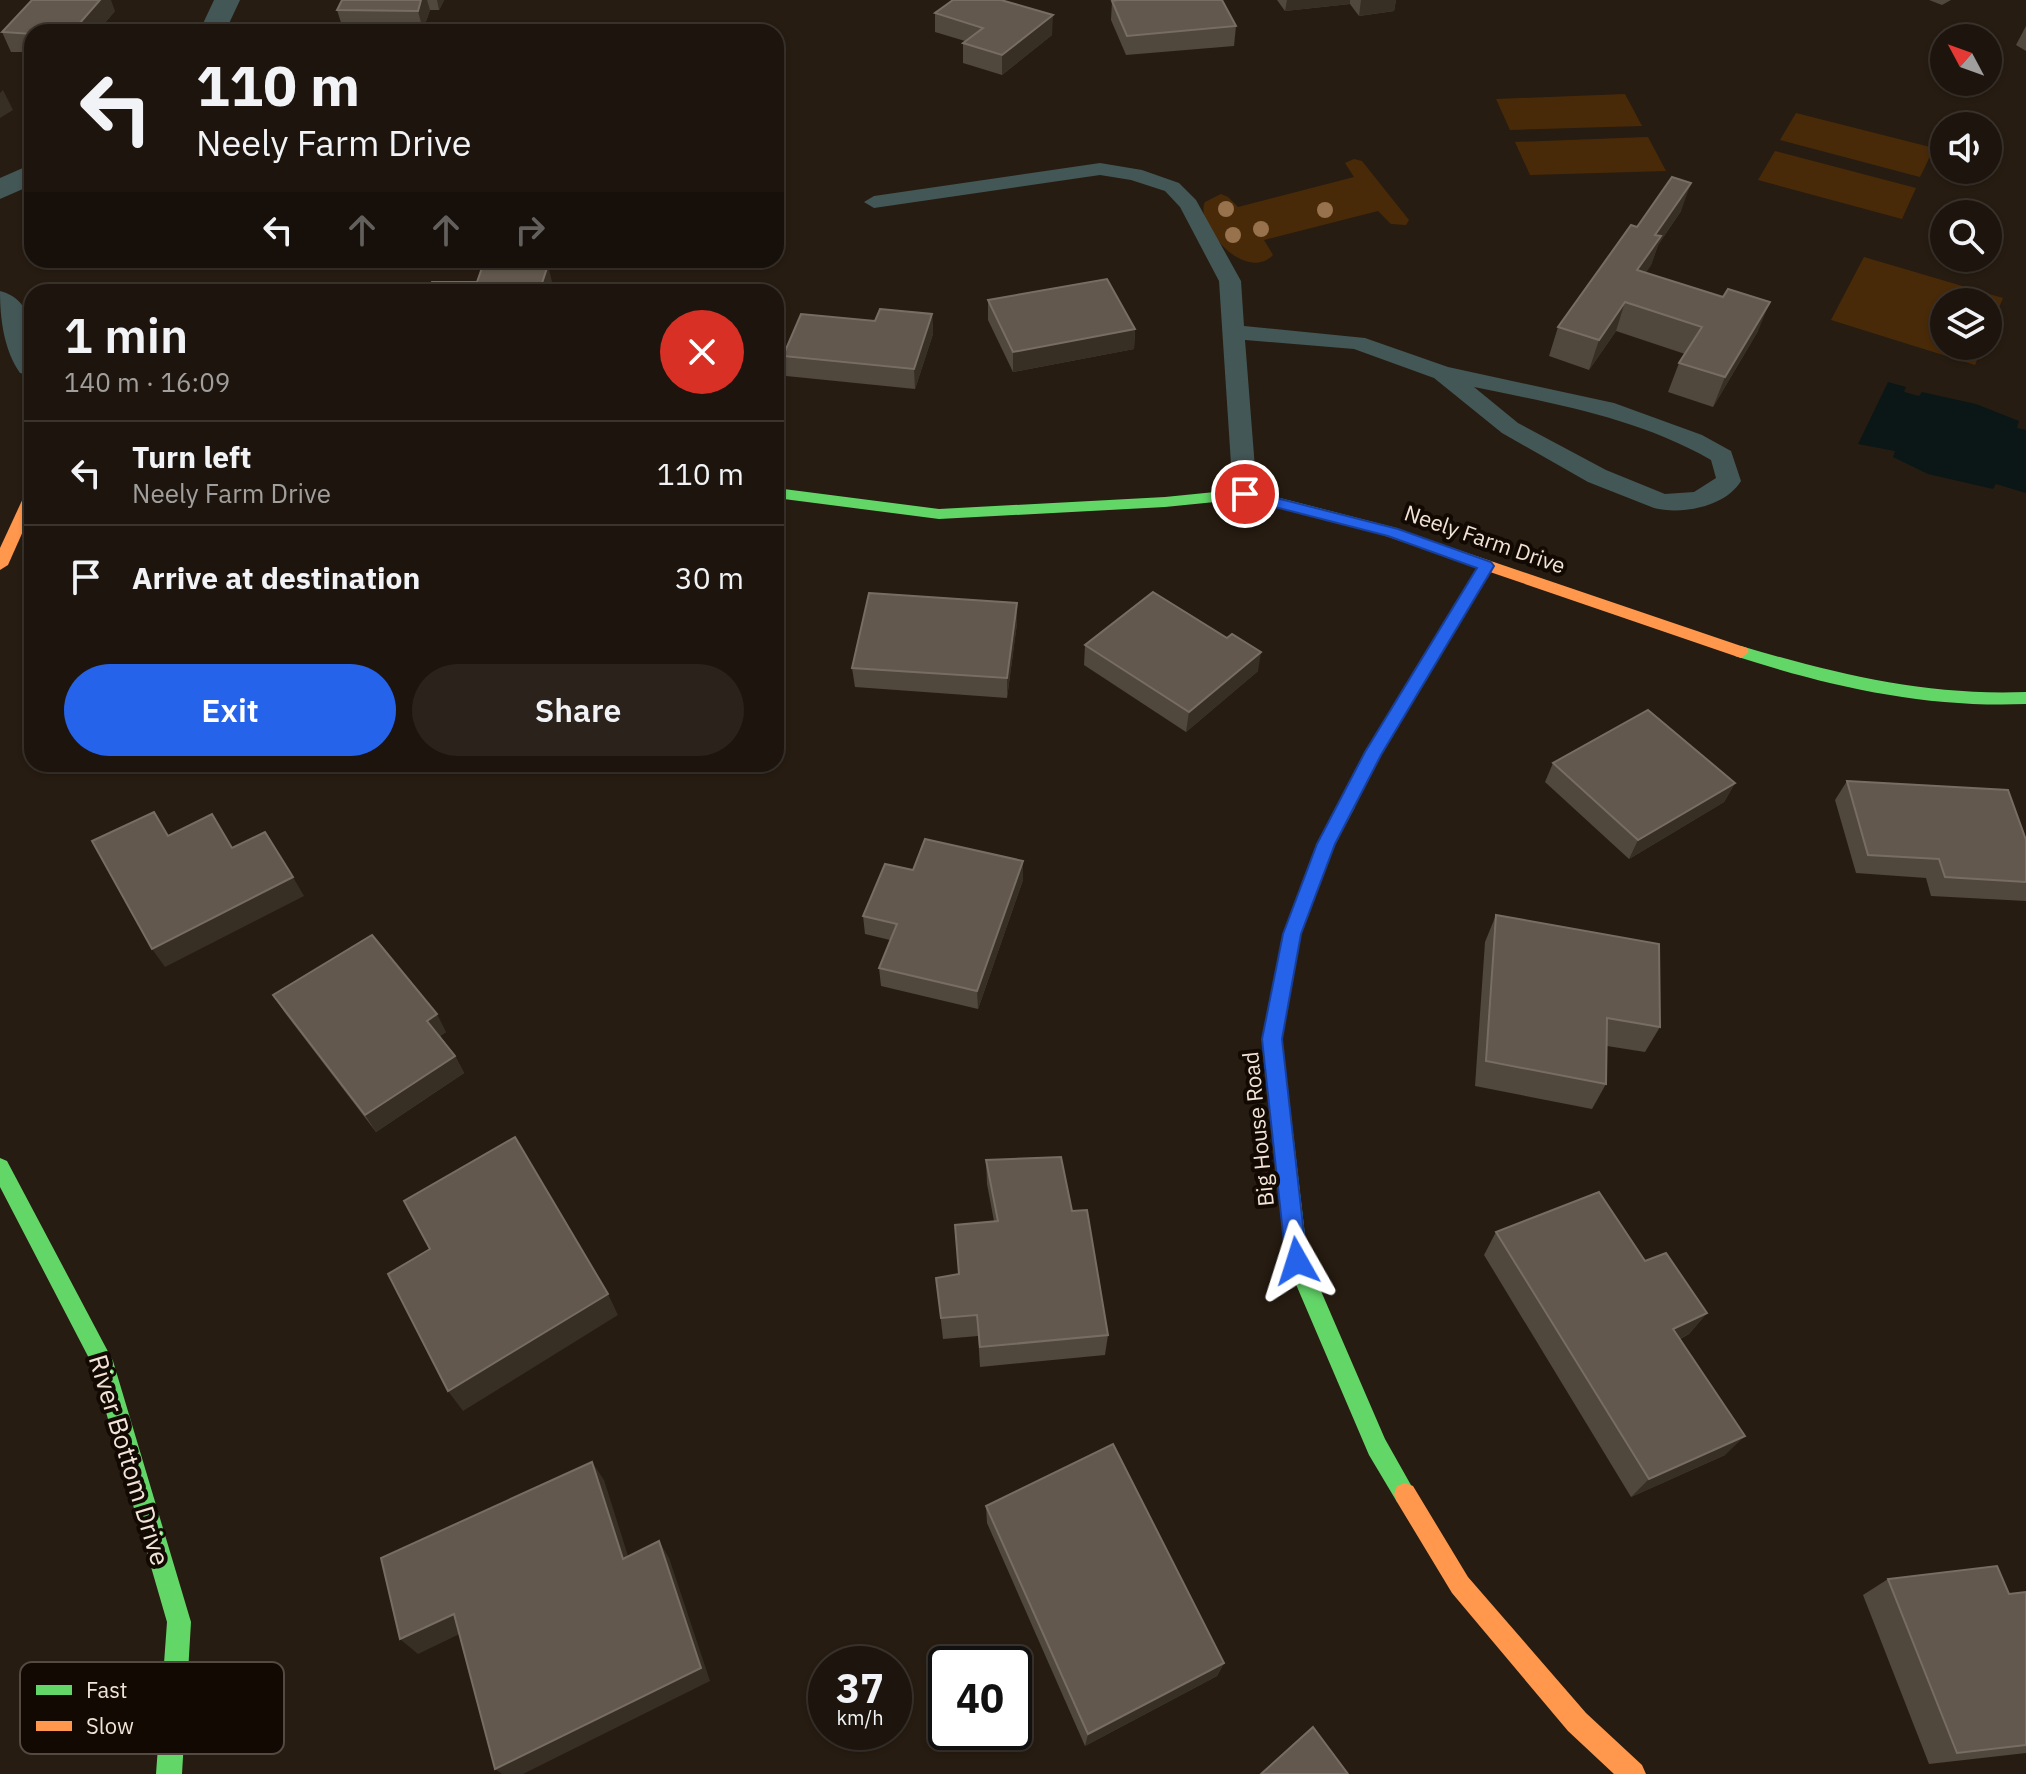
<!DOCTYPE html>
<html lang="en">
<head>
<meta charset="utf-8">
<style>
	body { margin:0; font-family:"IBM Plex Sans",sans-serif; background:#2a221b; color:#f1f3f6; height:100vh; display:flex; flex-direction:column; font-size:30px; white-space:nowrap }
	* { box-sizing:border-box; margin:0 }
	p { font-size:26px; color:#a09f9d }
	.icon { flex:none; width:44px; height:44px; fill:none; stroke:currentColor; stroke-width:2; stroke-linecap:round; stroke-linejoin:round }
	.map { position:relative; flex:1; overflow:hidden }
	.side { position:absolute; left:24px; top:284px; width:760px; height:488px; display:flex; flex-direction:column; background:#1d150d; border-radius:24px; box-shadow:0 2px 6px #0004,0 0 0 2px #3b342e }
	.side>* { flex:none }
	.top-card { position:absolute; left:24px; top:24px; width:760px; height:244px; border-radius:24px; box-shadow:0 2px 6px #0004,0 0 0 2px #3b342e; background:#1d150d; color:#f1f3f6; overflow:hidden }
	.needle { width:52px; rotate:311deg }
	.buttons { position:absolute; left:1930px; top:24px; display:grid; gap:16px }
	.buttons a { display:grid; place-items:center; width:72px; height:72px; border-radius:50%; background:#1d150d; box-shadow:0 2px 6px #0004,0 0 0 2px #3b342e; font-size:40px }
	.speed { position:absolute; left:808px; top:1646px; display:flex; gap:16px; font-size:40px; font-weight:700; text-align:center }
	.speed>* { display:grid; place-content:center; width:104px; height:104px; border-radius:50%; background:#1d150d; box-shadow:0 2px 6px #0004,0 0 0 2px #3b342e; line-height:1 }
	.speed small { font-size:20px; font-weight:400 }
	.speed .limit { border:4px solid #111; border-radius:12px; background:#fff; color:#111 }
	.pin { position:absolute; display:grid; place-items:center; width:68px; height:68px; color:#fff; margin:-34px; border:4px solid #fff; border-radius:50%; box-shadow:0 2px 8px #0007 }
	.me { position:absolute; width:88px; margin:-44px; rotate:354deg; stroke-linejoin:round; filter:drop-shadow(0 0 6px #0008) }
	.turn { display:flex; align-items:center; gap:28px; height:168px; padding:0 40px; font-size:36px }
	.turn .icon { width:104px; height:104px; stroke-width:2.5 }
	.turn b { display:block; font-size:56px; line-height:68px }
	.lanes { display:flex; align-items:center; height:76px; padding:0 40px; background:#0003; justify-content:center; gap:40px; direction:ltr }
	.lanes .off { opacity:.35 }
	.round { display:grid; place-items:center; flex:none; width:84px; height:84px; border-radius:42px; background:#2a221b }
	.summary { display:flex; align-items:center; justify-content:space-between; height:136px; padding:0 40px }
	h1 { font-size:48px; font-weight:600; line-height:60px }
	.primary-button { display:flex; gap:16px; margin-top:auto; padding:16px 40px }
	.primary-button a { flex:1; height:92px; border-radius:48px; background:#2563eb; color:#fff; font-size:32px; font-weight:600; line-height:92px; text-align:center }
	.primary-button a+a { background:#2a221b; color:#f1f3f6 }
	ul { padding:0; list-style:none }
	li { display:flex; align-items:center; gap:24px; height:104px; padding:0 40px; border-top:2px solid #3b342e }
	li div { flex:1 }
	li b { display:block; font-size:30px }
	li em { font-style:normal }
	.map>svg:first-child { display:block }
	.green { fill:#492a08 }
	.water { fill:#0b1716 }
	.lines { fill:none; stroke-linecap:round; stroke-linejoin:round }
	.lane { fill:#435756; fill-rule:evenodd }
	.street { fill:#435756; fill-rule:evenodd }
	.fast { fill:#63d668; fill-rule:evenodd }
	.slow { fill:#ff974d; fill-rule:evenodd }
	.tree { fill:#98714d }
	.wall { fill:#50473d }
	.shaded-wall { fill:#382f24 }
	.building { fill:#62584d; stroke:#786d63; stroke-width:2 }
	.route { fill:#2563eb; stroke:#184099; stroke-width:2 }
	.labels { text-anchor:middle; stroke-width:8; stroke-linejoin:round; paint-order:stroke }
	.street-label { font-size:22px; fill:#f2e3d7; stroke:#120903 }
	.near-street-label { font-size:26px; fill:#f2e3d7; stroke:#120903 }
	.key { fill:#120903; stroke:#554a43; stroke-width:2 }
	.key-label { font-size:22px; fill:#f2e3d7 }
</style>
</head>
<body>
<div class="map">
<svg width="2026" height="1774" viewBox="0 0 2026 1774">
	<rect width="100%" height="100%" fill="#271c11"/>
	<g class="green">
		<polygon points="1625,94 1642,126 1510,130 1496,99"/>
		<polygon points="1796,113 1934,148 1920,177 1780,140"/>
		<polygon points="1648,137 1666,171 1530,175 1515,142"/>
		<polygon points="1775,151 1916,188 1902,219 1758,180"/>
		<path d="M 1354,159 L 1362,161 L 1409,220 L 1406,225 L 1391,224 L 1378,211 L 1264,240 L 1273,255 C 1244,284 1194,223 1205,202 L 1221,194 L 1228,197 L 1238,207 L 1354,177 L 1345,163 Z"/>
		<polygon points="1864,257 2003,298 1988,334 1988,302 1944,302 1944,346 1983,346 1975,365 1831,320"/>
	</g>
	<polygon class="water" points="1888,382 1906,387 1904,392 1919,396 1922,392 1976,404 2019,421 2017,428 2026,430 2026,493 1996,484 1993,489 1928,474 1893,457 1895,451 1858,444"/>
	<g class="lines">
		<path class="lane" d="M 1100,163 L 1142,170 L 1179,183 L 1196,200 L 1241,281 L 1244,326 L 1365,338 L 1448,367 L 1614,403 L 1702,435 L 1731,451 L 1741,481 C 1725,507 1682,515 1654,508 L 1588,482 L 1502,433 L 1434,378 L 1354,349 L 1245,340 L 1257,494 L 1254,500 L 1236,500 L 1233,494 L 1219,281 L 1180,207 L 1165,191 L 1131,180 L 1100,175 L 874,208 L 864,202 L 874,196 ZM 1474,387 C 1555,404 1638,418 1711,460 L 1716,478 L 1694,492 L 1665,494 L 1606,470 L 1518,423 Z"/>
		<g class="street">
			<polygon points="214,0 240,0 225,32 199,32"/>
			<polygon points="32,164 32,185 0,199 0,178"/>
			<path d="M 0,291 C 39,301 32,345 32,376 L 20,373 C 4,350 0,319 0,291 Z"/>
		</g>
		<g class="fast">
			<polygon points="776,488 939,509 1165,497 1245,489 1396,528 1399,532 1391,537 1245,499 1165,507 939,519 776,498"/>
			<path d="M 1741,646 C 1836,674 1926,696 2026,692 L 2026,704 C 1925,708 1831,687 1735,656 L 1733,652 Z"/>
			<polygon points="1346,800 1355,807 1335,844 1301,934 1282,1039 1308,1261 1385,1439 1416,1494 1413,1502 1405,1505 1397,1502 1369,1455 1286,1261 1262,1039 1283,934 1317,844 1340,802"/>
			<polygon points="0,1158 7,1161 113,1361 191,1622 182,1774 156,1774 167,1622 92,1364 0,1187"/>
		</g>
		<g class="slow">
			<polygon points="32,489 32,511 8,565 0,570 0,548 25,494"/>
			<polygon points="1391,527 1747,648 1749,652 1741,658 1735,656 1490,572 1381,754 1352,812 1340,812 1337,807 1368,748 1478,567 1386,536 1383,532"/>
			<polygon points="1405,1483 1413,1486 1468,1577 1586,1713 1642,1765 1646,1774 1614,1774 1568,1731 1452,1593 1397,1502 1394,1494 1397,1486"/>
		</g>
	</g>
	<g class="tree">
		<circle cx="1226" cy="209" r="8"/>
		<circle cx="1325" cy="210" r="8"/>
		<circle cx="1261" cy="229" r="8"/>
		<circle cx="1233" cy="235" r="8"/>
	</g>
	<g class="wall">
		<polygon points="342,0 444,0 439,10 430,10 423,30 343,29 337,10"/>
		<polygon points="1277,0 1396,0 1394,11 1359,16 1350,4 1285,11"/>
		<polygon points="1929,0 1951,0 1942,5"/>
		<polygon points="1112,1 1236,26 1234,46 1126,55 1111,20"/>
		<polygon points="115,11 97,32 32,32 32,52 11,52 2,32"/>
		<polygon points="935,13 1052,35 1002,75 963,63 963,43 965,41 935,32"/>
		<polygon points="2026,26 2026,51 2016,45"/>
		<polygon points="1681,211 1658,245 1651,265 1646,272 1758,331 1713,407 1668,392 1679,363 1685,354 1616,331 1589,370 1549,356 1558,327 1637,227"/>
		<polygon points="988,300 1135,329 1134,349 1013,372 988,320"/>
		<polygon points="932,314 933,334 915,389 786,376 783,356 875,321"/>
		<polygon points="1017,623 1007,698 855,687 852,668"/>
		<polygon points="1085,645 1258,671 1186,732 1084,665"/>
		<polygon points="1553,763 1735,783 1724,802 1629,859 1545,782"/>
		<polygon points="1847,781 2026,840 2026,901 1931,896 1926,878 1856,873 1835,800"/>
		<polygon points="913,870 1023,880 978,1009 881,986 879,968 890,940 865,934 863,916"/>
		<polygon points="1496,915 1660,1027 1645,1052 1607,1046 1606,1084 1592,1109 1475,1086 1485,942"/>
		<polygon points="273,995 446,1032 440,1036 455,1056 464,1073 376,1132 285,1013"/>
		<polygon points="986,1160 1072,1211 1108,1335 1105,1355 980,1367 978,1336 943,1339 936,1278 959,1274 994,1221 987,1184"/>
		<polygon points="1496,1232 1645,1261 1707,1313 1689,1334 1680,1339 1725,1455 1631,1497 1484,1255"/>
		<polygon points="986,1506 1224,1663 1217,1676 1085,1746 987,1523"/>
		<polygon points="1888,1579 2009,1594 2026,1592 2026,1753 1929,1764 1863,1595"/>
	</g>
	<g class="shaded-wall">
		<polygon points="100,0 111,0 115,11 97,32 72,32"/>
		<polygon points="421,0 427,0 430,10 423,30 418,11"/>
		<polygon points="437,0 444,0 439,10"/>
		<polygon points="1287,0 1350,0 1350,4 1285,11"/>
		<polygon points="1361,0 1396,0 1394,11 1359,16"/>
		<polygon points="1053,15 1052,35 1002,75 1002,55"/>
		<polygon points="3,90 13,110 0,118 0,93"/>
		<polygon points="1691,183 1681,211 1658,245 1651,265 1628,299 1637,270 1655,235"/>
		<polygon points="548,265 553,286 551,292 539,292"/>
		<polygon points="1625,302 1616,331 1589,370 1599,340"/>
		<polygon points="1770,302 1758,331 1713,407 1725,377"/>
		<polygon points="932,314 933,334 915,389 914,369"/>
		<polygon points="1135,329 1134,349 1013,372 1013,352"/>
		<polygon points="777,596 780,616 776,622 776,597"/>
		<polygon points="1017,603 1017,623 1007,698 1007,678"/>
		<polygon points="1261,652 1258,671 1186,732 1189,712"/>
		<polygon points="1735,783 1724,802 1629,859 1638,840"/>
		<polygon points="1023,861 1023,880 978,1009 977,991"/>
		<polygon points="293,877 304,896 165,967 152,949"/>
		<polygon points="437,1014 446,1032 437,1038 427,1021"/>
		<polygon points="455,1056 464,1073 376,1132 365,1115"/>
		<polygon points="608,1294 618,1315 463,1411 448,1391"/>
		<polygon points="1707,1313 1689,1334 1656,1350 1673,1329"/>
		<polygon points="1745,1436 1725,1455 1631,1497 1649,1479"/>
		<polygon points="592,1462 604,1480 634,1575 623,1559"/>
		<polygon points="659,1541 669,1558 710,1681 523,1774 502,1774 495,1769"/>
		<polygon points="454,1614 470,1629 418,1654 400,1639"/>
		<polygon points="1224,1663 1217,1676 1085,1746 1088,1734"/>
	</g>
	<g class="building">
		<polygon points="32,0 100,0 72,32 32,32 32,34 2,32"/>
		<polygon points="342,0 421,0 418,11 337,10"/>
		<polygon points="953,0 1001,0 1053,15 1002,55 963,43 983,28 935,13"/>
		<polygon points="1118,0 1222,0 1236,26 1127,36 1112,1"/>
		<polygon points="1672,177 1691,183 1655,235 1661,236 1637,270 1723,297 1728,289 1770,302 1725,377 1679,363 1702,327 1625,302 1599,340 1558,327 1631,225 1637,227"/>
		<polygon points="483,265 548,265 539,292 428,292 432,282 477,282"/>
		<polygon points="1107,279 1135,329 1013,352 988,300"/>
		<polygon points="687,284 735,292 682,292"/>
		<polygon points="880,309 932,314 914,369 783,356 801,314 875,321"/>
		<polygon points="1153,592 1227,638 1232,634 1261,652 1189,712 1085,645"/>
		<polygon points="869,593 1017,603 1007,678 852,668"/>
		<polygon points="1648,710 1735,783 1638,840 1553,763"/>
		<polygon points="1847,781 2008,790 2026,840 2026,882 1945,877 1939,859 1868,855"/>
		<polygon points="154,812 168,836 212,814 232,848 265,832 293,877 152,949 92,841"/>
		<polygon points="925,839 1023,861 977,991 879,968 897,924 863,916 885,864 913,870"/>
		<polygon points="1496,915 1659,944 1660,1027 1607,1018 1606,1084 1486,1061"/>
		<polygon points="372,935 437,1014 427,1021 455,1056 365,1115 273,995"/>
		<polygon points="515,1137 608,1294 448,1391 388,1274 430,1249 404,1201"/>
		<polygon points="1061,1157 1072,1211 1087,1210 1108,1335 980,1347 977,1315 941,1318 936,1278 959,1274 955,1225 998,1221 986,1160"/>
		<polygon points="1599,1192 1645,1261 1666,1253 1707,1313 1673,1329 1745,1436 1649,1479 1496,1232"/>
		<polygon points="1113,1444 1224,1663 1088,1734 986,1506"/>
		<polygon points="592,1462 623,1559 659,1541 701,1668 495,1769 454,1614 400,1639 381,1558"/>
		<polygon points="1997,1566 2009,1594 2026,1592 2026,1745 1957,1753 1888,1579"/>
		<polygon points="1313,1727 1348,1774 1261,1774"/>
	</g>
	<polygon class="route" points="1245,490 1398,529 1491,562 1494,566 1381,755 1335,844 1301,934 1282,1039 1307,1261 1304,1268 1297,1271 1289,1268 1286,1261 1262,1039 1283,934 1317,844 1365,752 1477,568 1388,536 1240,498 1237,494"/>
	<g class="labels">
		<g class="street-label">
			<text transform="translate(1485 539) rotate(19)" y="8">Neely Farm Drive</text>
			<text transform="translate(1258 1129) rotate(-96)" y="8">Big House Road</text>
		</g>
		<g class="near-street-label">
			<text transform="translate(129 1460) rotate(73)" y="9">River Bottom Drive</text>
		</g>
	</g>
	<rect x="20" y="1662" width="264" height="92" rx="12" class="key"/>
	<rect x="36" y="1685" width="36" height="10" fill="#63d668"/>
	<rect x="36" y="1721" width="36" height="10" fill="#ff974d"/>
	<g class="key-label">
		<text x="86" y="1698">Fast</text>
		<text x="86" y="1734">Slow</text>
	</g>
</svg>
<div class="buttons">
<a><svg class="needle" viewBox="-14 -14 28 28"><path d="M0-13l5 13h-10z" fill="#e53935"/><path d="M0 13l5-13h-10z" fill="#a09f9d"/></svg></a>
<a><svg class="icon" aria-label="sound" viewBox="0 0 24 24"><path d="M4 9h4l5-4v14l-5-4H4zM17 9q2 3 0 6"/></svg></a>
<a><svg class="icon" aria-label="search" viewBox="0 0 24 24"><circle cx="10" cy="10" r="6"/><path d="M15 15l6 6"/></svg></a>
<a><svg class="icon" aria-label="layers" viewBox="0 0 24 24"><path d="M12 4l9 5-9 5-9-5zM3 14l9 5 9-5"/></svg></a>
</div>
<div class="speed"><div>37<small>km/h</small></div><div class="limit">40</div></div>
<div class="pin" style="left:1245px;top:494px;background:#d93025"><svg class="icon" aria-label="arrive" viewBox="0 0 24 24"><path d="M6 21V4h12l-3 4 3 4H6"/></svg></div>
<svg class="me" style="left:1297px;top:1261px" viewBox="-20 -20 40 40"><path d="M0-17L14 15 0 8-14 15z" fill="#2563eb" stroke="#fff" stroke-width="4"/></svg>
<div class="top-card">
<div class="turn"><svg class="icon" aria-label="left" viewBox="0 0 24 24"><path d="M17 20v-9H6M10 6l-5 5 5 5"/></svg><div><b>110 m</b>Neely Farm Drive</div></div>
<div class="lanes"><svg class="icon" aria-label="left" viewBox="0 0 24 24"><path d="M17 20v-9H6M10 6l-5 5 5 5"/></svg><svg class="icon off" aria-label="ahead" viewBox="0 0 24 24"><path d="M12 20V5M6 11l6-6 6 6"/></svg><svg class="icon off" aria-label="ahead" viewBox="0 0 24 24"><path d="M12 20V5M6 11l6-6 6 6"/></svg><svg class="icon off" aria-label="right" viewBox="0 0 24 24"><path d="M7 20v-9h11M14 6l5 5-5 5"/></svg></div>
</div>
<section class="side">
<div class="summary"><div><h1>1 min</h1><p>140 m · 16:09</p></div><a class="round" style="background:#d93025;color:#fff"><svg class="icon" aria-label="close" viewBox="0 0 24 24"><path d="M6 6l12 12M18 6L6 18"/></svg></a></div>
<ul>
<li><svg class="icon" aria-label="left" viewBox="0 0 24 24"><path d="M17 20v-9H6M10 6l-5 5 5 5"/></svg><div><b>Turn left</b><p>Neely Farm Drive</p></div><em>110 m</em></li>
<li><svg class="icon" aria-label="arrive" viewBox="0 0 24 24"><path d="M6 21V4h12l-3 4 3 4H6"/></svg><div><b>Arrive at destination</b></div><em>30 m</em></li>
</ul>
<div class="primary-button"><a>Exit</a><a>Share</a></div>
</section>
</div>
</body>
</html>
